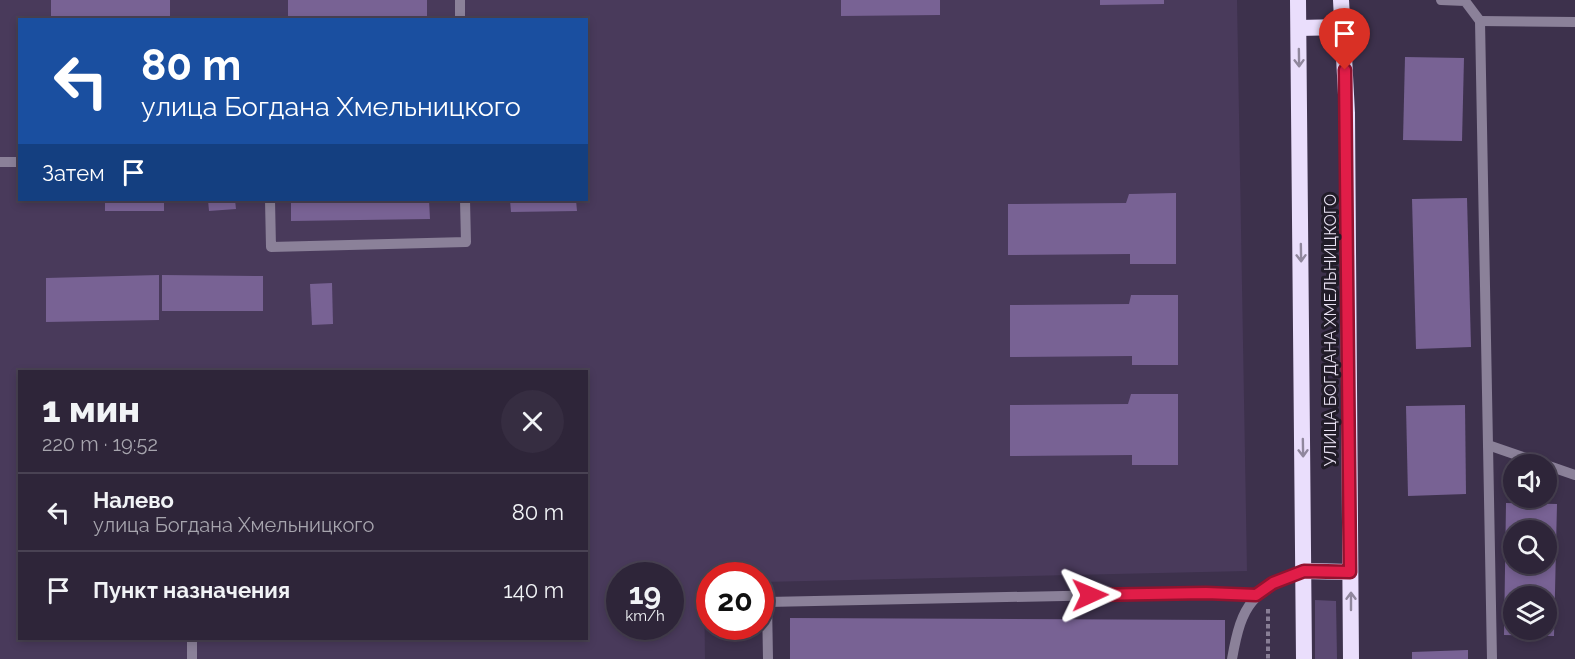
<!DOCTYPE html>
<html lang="ru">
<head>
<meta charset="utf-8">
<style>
	body { margin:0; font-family:Raleway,sans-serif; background:#362d41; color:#f1f3f6; height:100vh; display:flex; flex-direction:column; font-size:22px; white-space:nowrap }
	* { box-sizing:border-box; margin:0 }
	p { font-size:20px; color:#a7a5ae }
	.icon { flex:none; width:33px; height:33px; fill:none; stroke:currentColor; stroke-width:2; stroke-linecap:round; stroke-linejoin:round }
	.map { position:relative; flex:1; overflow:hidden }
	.drawer { position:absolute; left:18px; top:370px; width:570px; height:270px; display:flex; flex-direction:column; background:#2e2539; border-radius:0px; box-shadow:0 3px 9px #0003,0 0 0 2px #494253 }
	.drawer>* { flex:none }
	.banner { position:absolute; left:18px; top:18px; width:570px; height:183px; border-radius:0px; box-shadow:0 3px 9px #0003,0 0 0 2px #494253; background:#1a4fa0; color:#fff; overflow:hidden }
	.fabs { position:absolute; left:1503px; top:454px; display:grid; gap:12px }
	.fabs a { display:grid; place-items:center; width:54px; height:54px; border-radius:50%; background:#2e2539; box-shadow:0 3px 9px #0003,0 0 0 2px #494253; font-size:30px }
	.speed { position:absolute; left:606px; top:562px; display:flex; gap:12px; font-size:30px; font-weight:700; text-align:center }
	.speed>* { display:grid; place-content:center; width:78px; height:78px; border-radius:50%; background:#2e2539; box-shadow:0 3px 9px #0003,0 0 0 2px #494253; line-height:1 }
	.speed small { font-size:15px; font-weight:400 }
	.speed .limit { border:9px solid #d22; background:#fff; color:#111 }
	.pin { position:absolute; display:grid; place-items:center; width:51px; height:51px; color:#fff; margin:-62px -26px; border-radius:50% 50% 50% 0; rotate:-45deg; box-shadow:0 0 6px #0007 }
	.pin .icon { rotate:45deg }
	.me { position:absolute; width:66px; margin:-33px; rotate:89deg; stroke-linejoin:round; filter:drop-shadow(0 0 4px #0008) }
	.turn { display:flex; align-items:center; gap:21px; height:126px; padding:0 24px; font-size:27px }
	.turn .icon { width:78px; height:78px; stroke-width:2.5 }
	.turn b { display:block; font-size:42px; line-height:51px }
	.then { display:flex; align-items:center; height:57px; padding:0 24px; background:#0003; gap:12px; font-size:22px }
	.round { display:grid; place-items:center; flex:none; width:63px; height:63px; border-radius:32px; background:#362d41 }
	.headline { display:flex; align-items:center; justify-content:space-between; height:102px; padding:0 24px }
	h1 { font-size:36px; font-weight:800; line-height:45px }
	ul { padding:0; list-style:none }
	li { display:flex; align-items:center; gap:18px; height:78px; padding:0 24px; border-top:2px solid #494253 }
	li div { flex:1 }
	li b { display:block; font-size:22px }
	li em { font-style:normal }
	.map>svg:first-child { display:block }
	.built { fill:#493a5b; fill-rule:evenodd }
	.green { fill:#5b4972 }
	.building { fill:#786294; fill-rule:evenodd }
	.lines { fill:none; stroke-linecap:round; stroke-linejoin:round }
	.path { stroke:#887e95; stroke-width:4; stroke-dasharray:4.5 3; stroke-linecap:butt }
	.service { stroke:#8b8199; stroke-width:10 }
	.trunk { stroke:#eadefc; stroke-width:16 }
	.oneway { stroke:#90879d }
	.route-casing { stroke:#92132f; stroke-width:15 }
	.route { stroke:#e11d48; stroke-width:10 }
	.labels { text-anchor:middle; stroke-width:6; stroke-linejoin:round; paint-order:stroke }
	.street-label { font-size:16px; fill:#e7e0f1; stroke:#211c28 }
</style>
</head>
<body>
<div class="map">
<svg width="1575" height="659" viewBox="0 0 1575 659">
	<rect width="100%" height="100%" fill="#3d314c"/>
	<path class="built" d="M 0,0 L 1237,0 L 1247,571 L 761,582 L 760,576 L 710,576 L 709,584 L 704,584 L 705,659 L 0,659 ZM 20,20 L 586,20 L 586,200 L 20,200 ZM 20,372 L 586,372 L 586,639 L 20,639 ZM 620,576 L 670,576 L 670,627 L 620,627 Z"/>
	<polygon class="green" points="1315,600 1336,601 1337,659 1315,659"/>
	<g class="building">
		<rect x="51" y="0" width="119" height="20"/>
		<rect x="288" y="0" width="139" height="20"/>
		<polygon points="841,0 940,0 940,15 841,16"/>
		<polygon points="1100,0 1164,0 1164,4 1100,5"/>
		<polygon points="1405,57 1464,58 1462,141 1403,140"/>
		<polygon points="1176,193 1176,264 1130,264 1130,254 1008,255 1008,204 1126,203 1129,194"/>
		<polygon points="1467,198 1471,347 1416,349 1412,199"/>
		<rect x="105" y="200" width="59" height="11"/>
		<polygon points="208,200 235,200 236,209 209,211"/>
		<polygon points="291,200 429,200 430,219 291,221"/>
		<polygon points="510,200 576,200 577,211 511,212"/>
		<polygon points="159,275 159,320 46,322 46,278"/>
		<polygon points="162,275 263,276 263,311 162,311"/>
		<polygon points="332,283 333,324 312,325 310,284"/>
		<polygon points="1131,295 1178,295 1178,365 1132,365 1132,356 1010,357 1010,305 1129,304"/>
		<polygon points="1131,394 1178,394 1178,465 1132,465 1132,455 1010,456 1010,405 1128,404"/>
		<polygon points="1465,405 1466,494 1408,496 1406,406"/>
		<path d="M 1506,503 L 1557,504 L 1554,636 L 1504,635 ZM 1514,531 L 1546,531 L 1546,564 L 1514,564 ZM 1514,597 L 1546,597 L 1546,630 L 1514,630 Z"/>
		<polygon points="790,618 1225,620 1225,659 790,659"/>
		<polygon points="1468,650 1468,659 1412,659 1412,652"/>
	</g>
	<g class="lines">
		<polyline class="path" points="1268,609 1268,659"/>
		<g class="service">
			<polyline points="460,0 460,20"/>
			<polyline points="1441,0 1465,1 1480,21 1488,445 1546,465"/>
			<polyline points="1480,21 1575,22"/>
			<polyline points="0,162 20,162"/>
			<polyline points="270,200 271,247 466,242 465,200"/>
			<polyline points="1488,445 1492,659"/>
			<polyline points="1546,465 1575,475"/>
			<polyline points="192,639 192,659"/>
			<polyline points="768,659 767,602 1206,593 1256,595"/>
			<path d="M 1232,659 C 1242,602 1252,592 1304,571"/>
		</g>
		<g class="trunk">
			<polyline points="1298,0 1304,659"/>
			<polyline points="1341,0 1347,113 1351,659"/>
			<polyline points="1299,28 1343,27"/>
			<polyline points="1304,571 1350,572"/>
		</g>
	</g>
	<defs><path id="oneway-shaft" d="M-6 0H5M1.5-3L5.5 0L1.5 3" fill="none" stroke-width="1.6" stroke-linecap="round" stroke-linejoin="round" transform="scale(1.5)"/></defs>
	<g class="oneway">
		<use href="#oneway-shaft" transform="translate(1299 58) rotate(89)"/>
		<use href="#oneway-shaft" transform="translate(1301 253) rotate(89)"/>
		<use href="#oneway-shaft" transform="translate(1303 448) rotate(89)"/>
		<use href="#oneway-shaft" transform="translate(1351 601) rotate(-90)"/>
	</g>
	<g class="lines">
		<g class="route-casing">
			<polyline id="route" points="1090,595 1206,593 1256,595 1273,583 1304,571 1350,572 1345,70"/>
		</g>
		<use href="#route" class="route"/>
	</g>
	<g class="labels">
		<g class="street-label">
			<text transform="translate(1330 330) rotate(-90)" y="6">УЛИЦА БОГДАНА ХМЕЛЬНИЦКОГО</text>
		</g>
	</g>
</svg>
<div class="fabs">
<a><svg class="icon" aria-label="sound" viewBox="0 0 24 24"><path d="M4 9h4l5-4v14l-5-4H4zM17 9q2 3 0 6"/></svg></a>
<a><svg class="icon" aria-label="search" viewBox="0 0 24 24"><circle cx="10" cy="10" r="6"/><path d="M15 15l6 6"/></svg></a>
<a><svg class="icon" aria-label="layers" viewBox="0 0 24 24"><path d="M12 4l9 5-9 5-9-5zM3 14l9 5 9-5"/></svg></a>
</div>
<div class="speed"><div>19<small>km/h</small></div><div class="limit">20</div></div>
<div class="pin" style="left:1345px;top:70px;background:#d93025"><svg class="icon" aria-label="arrive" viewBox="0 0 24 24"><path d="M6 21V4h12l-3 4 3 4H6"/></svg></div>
<svg class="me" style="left:1090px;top:595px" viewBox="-20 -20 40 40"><path d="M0-17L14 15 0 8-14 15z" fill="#e11d48" stroke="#fff" stroke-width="4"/></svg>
<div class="banner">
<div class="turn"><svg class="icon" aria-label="left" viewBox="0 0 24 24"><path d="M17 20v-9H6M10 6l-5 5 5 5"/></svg><div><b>80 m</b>улица Богдана Хмельницкого</div></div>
<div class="then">Затем<svg class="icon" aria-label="arrive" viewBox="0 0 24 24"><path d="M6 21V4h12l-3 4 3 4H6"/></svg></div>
</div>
<section class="drawer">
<div class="headline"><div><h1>1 мин</h1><p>220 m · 19:52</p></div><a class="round"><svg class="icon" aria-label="close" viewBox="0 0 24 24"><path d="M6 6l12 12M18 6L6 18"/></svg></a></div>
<ul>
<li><svg class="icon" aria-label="left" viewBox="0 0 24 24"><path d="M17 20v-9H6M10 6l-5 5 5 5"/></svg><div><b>Налево</b><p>улица Богдана Хмельницкого</p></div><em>80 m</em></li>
<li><svg class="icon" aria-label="arrive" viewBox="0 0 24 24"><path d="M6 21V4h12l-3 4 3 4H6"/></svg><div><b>Пункт назначения</b></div><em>140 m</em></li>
</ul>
</section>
</div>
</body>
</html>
